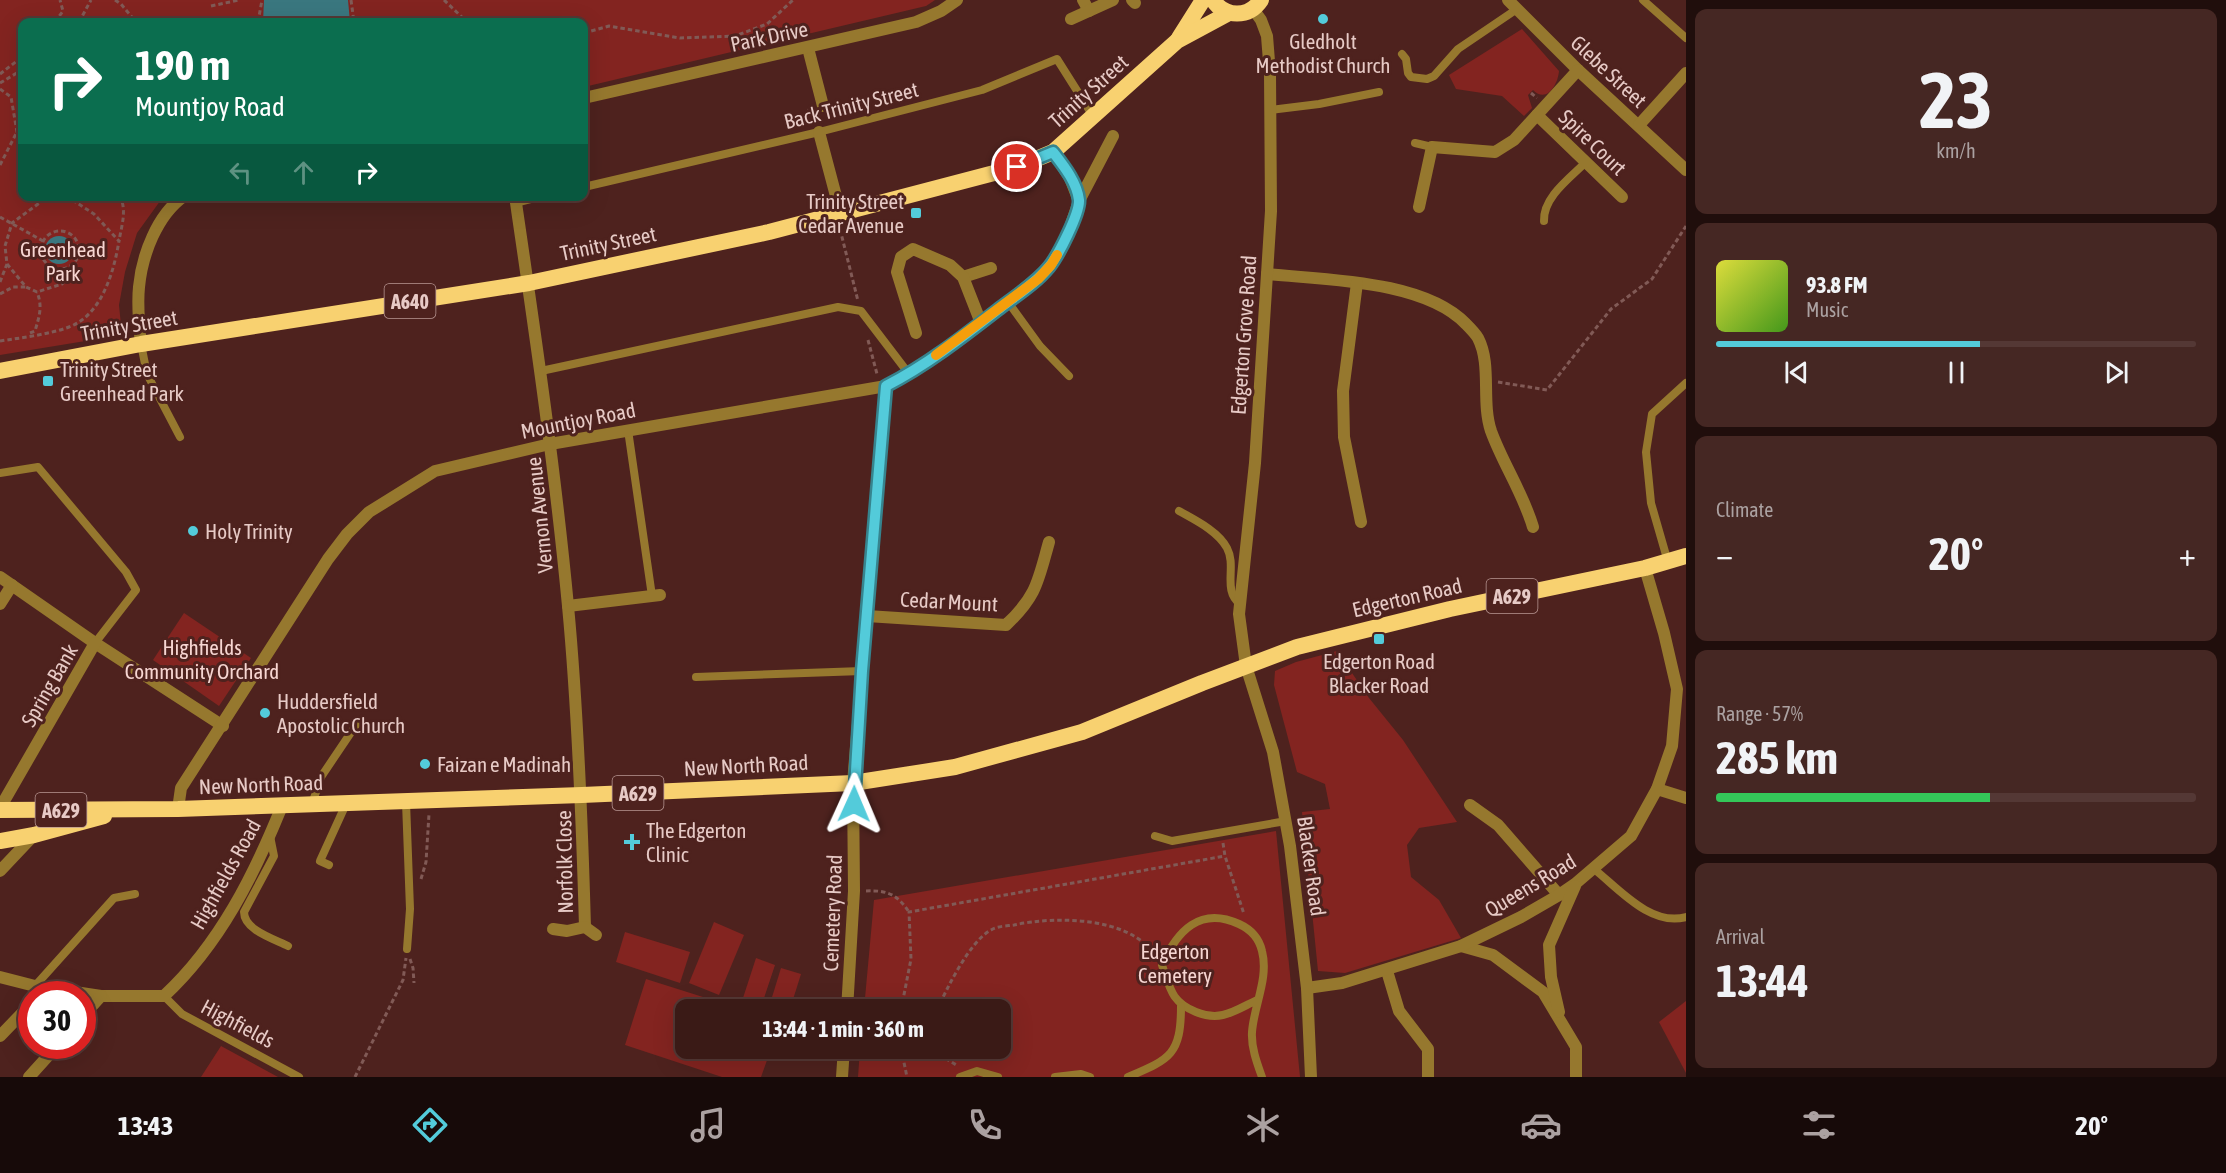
<!DOCTYPE html>
<html lang="en">
<head>
<meta charset="utf-8">
<style>
  :root { --surface:#3a1a16; --page:#452723; --text:#f1f3f6; --muted:#aba1a1; --line:#543835; --accent:#53cbda }
  body { margin:0; font-family:"Asap Condensed",sans-serif; background:var(--page); color:var(--text); height:100vh; display:flex; flex-direction:column; font-size:22px; white-space:nowrap }
  * { box-sizing:border-box; margin:0 }
  p { font-size:20px; color:var(--muted) }
  .icon { flex:none; width:33px; height:33px; fill:none; stroke:currentColor; stroke-width:2; stroke-linecap:round; stroke-linejoin:round }
  .map { position:relative; flex:1; overflow:hidden }
  .sheet { display:flex; flex-direction:column; gap:9px; padding:9px; background:#200e0c; width:540px }
  .sheet>* { flex:none }
  .top-card { position:absolute; left:18px; top:18px; width:570px; height:183px; border-radius:12px; box-shadow:0 6px 24px #0002,0 0 0 2px var(--line); background:#0b6e4f; color:#fff; overflow:hidden }
  .speed { position:absolute; left:18px; top:981px; display:flex; gap:12px; font-size:30px; font-weight:700; text-align:center }
  .speed>* { display:grid; place-content:center; width:78px; height:78px; border-radius:50%; background:var(--surface); box-shadow:0 6px 24px #0002,0 0 0 2px var(--line); line-height:1 }
  .speed .limit { border:9px solid #d22; background:#fff; color:#111 }
  .pin { position:absolute; display:grid; place-items:center; width:51px; height:51px; color:#fff; margin:-26px; border:3px solid #fff; border-radius:50%; box-shadow:0 2px 6px #0007 }
  .me { position:absolute; width:66px; margin:-33px; rotate:1deg; stroke-linejoin:round; filter:drop-shadow(0 0 4px #0008) }
  .turn { display:flex; align-items:center; gap:21px; height:126px; padding:0 18px; font-size:27px }
  .turn .icon { width:78px; height:78px; stroke-width:2.5 }
  .turn b { display:block; font-size:42px; line-height:51px }
  .lanes { display:flex; align-items:center; height:57px; padding:0 18px; background:#0003; justify-content:center; gap:30px; direction:ltr }
  .lanes .off { opacity:.35 }
  .big { font-size:45px; font-weight:700; line-height:1.1 }
  .sheet .widget { flex:1; display:flex; flex-direction:column; justify-content:center; gap:9px; min-width:0; padding:0 21px; border-radius:12px; background:var(--page) }
  .sheet .dial { align-items:center; gap:0 }
  .dial b { font-size:78px; line-height:1 }
  .song { display:flex; align-items:center; gap:18px }
  .cover { width:72px; height:72px; border-radius:9px; background:linear-gradient(135deg,hsl(60 70% 55%),hsl(100 70% 35%)) }
  .played { height:6px; border-radius:3px; background:linear-gradient(90deg,var(--accent) 55%,var(--line) 55%) }
  .keys { display:flex; justify-content:space-around; direction:ltr }
  .heat { display:flex; justify-content:space-between; align-items:center; font-size:33px; direction:ltr }
  .charge { height:9px; border-radius:4px; background:linear-gradient(90deg,#34c759 57%,var(--line) 0) }
  .trip { position:absolute; left:675px; top:999px; width:336px; height:60px; border-radius:12px; background:var(--surface); box-shadow:0 6px 24px #0002,0 0 0 2px var(--line); font-weight:700; line-height:60px; text-align:center }
  .tab-bar { display:flex; height:96px; justify-content:space-around; align-items:center; background:#170a09; color:var(--muted) }
  .tab-bar .icon { width:42px; height:42px }
  .tab-bar .selected { color:var(--accent) }
  .tab-bar b { font-size:27px; color:var(--text) }
  main { display:flex; flex:1; min-height:0 }
  .map>svg:first-child { display:block }
</style>
</head>
<body>
<main>
<div class="map">
<svg width="1686" height="1077" viewBox="0 0 1686 1077">
  <rect width="100%" height="100%" fill="#4e221e"/>
  <g fill="#832420">
    <path d="M 0,0 L 935,0 L 926,6 L 584,87 L 584,22 L 22,22 L 22,196 L 163,197 L 137,233 L 125,272 L 119,305 L 122,335 L 0,355 Z"/>
    <path d="M 1522,29 L 1559,71 C 1558,84 1547,104 1533,90 L 1528,95 L 1532,108 L 1524,116 L 1502,96 L 1456,89 L 1449,75 Z"/>
    <path d="M 184,613 L 251,658 L 219,706 L 153,660 Z"/>
    <path d="M 1337,651 L 1369,698 L 1403,740 L 1457,822 L 1419,828 L 1407,845 L 1411,877 L 1439,900 L 1461,938 L 1345,973 L 1318,971 L 1302,812 L 1330,809 L 1325,784 L 1297,772 L 1274,685 L 1275,671 L 1296,662 Z"/>
    <path d="M 1276,831 L 1300,1077 L 858,1077 L 860,1049 L 1000,1048 L 1000,1010 L 864,1009 L 874,900 Z"/>
    <path d="M 714,922 L 744,935 L 719,995 L 689,983 Z"/>
    <path d="M 625,932 L 690,952 L 680,983 L 616,962 Z"/>
    <path d="M 756,958 L 775,965 L 762,1004 L 743,998 Z"/>
    <path d="M 781,968 L 801,974 L 790,1009 L 769,1007 Z"/>
    <path d="M 646,979 L 741,1009 L 686,1010 L 686,1048 L 771,1049 L 761,1077 L 722,1077 L 625,1045 Z"/>
    <path d="M 1686,1001 L 1686,1073 L 1659,1022 Z"/>
    <path d="M 221,1046 L 278,1077 L 201,1077 Z"/>
  </g>
  <g fill="#3a777f">
    <path d="M 264,0 L 348,0 L 350,22 L 263,22 Z"/>
    <circle cx="59" cy="250" r="14"/>
  </g>
  <g fill="none" stroke-linecap="round" stroke-linejoin="round">
    <g stroke="#815a56" stroke-width="3" stroke-dasharray="4.5 3" stroke-linecap="butt">
      <path d="M 115,0 L 121,4 L 136,22"/>
      <path d="M 351,0 L 354,22"/>
      <path d="M 444,0 L 467,22"/>
      <path d="M 211,6 L 239,0"/>
      <path d="M 55,22 L 63,11 L 60,0"/>
      <path d="M 79,22 L 91,0"/>
      <path d="M 258,22 L 262,0"/>
      <path d="M 584,33 L 609,26 L 680,38 L 735,36 L 767,24 L 793,0"/>
      <path d="M 0,74 L 22,57"/>
      <path d="M 0,83 L 22,70"/>
      <path d="M 0,89 L 11,97 L 17,132 L 22,130"/>
      <path d="M 1531,93 L 1537,98"/>
      <path d="M 809,124 L 806,111 L 813,109"/>
      <path d="M 0,165 L 22,122"/>
      <path d="M 119,196 C 128,208 121,228 119,241"/>
      <path d="M 0,217 L 43,241"/>
      <path d="M 840,229 L 858,301"/>
      <circle cx="60" cy="250" r="19"/>
      <path d="M 7,264 L 26,287 L 37,292 L 62,284 L 72,274 L 76,263"/>
      <path d="M 0,282 L 7,264 L 5,246 L 12,223 L 49,196"/>
      <path d="M 0,294 L 13,287 L 26,287"/>
      <path d="M 30,333 L 35,331 C 39,317 43,307 37,292"/>
      <path d="M 868,340 L 877,374"/>
      <path d="M 0,341 C 20,338 51,334 69,327 C 102,315 114,271 119,241 L 94,214 L 74,201 L 45,200"/>
      <path d="M 1498,382 L 1547,390 L 1611,309 L 1652,279 L 1686,226"/>
      <path d="M 1223,843 L 1225,856 L 1244,914"/>
      <path d="M 421,879 L 426,862 L 429,814"/>
      <path d="M 866,891 C 887,890 897,894 909,912"/>
      <path d="M 410,959 L 413,968 L 414,983"/>
      <path d="M 901,1010 L 911,959 L 909,912 L 1225,856"/>
      <path d="M 937,1010 C 947,988 970,941 991,930 C 997,926 1007,926 1014,925 C 1056,916 1129,916 1156,956"/>
      <path d="M 901,1048 L 907,1077"/>
      <path d="M 936,1048 L 938,1054 L 958,1066"/>
      <path d="M 355,1077 L 403,980 L 406,958"/>
    </g>
    <g stroke="#96782e" stroke-width="8">
      <path d="M 1643,0 L 1686,38"/>
      <path d="M 1402,54 L 1406,59 L 1408,73 L 1411,77 L 1427,79 L 1434,76 L 1458,49 L 1517,9"/>
      <path d="M 1270,110 L 1319,104 L 1379,92"/>
      <path d="M 1415,143 L 1432,147"/>
      <path d="M 584,187 L 819,132 L 982,90 L 1057,59 L 1093,116"/>
      <path d="M 516,203 L 543,196"/>
      <path d="M 1544,221 C 1543,197 1570,178 1586,162"/>
      <path d="M 1008,302 L 1040,346 L 1069,376"/>
      <path d="M 141,344 L 147,374 L 180,437"/>
      <path d="M 541,371 L 838,307 L 861,311 L 909,374"/>
      <path d="M 628,430 L 652,596"/>
      <path d="M 0,473 L 38,467 L 126,572 L 136,590 L 95,643"/>
      <path d="M 1179,511 C 1195,520 1218,531 1227,548 C 1237,567 1222,590 1240,604"/>
      <path d="M 1668,562 L 1651,503 L 1646,452 L 1652,414 L 1686,383"/>
      <path d="M 696,677 L 862,671"/>
      <path d="M 406,802 L 410,909 L 407,949"/>
      <path d="M 312,804 L 321,777 L 358,722"/>
      <path d="M 270,836 L 274,856 L 244,912 C 244,930 274,939 288,946"/>
      <path d="M 1155,836 L 1172,841 L 1286,821"/>
      <path d="M 329,865 L 320,861 L 346,804"/>
      <path d="M 1594,869 C 1619,889 1651,927 1686,917"/>
      <path d="M 35,986 L 114,898 L 135,894"/>
      <path d="M 164,996 L 182,1014 L 299,1077"/>
      <path d="M 1257,1000 C 1234,1011 1221,1022 1196,1012 C 1171,1002 1170,988 1162,965 C 1177,931 1200,906 1239,924 C 1250,929 1259,938 1262,951 C 1269,978 1254,1005 1252,1032 C 1251,1047 1257,1063 1262,1077"/>
      <path d="M 960,1077 L 977,1071 L 998,1077"/>
      <path d="M 1055,1077 L 1081,1074 L 1090,1077"/>
      <path d="M 1128,1077 C 1170,1059 1181,1055 1181,1006"/>
    </g>
    <g stroke="#96782e" stroke-width="12">
      <path d="M 1083,0 L 1089,11"/>
      <path d="M 1132,0 L 1135,3"/>
      <path d="M 1508,0 L 1578,70 L 1686,170"/>
      <path d="M 1071,19 L 1113,0"/>
      <path d="M 808,48 L 823,106"/>
      <path d="M 584,98 L 916,22 L 941,11 L 957,0"/>
      <path d="M 1537,115 L 1622,197"/>
      <path d="M 1639,125 L 1686,73"/>
      <path d="M 819,132 L 841,215"/>
      <path d="M 1053,152 L 1070,178 L 1079,201"/>
      <path d="M 515,196 C 535,333 555,468 568,606 C 578,712 582,820 585,927"/>
      <path d="M 1419,207 L 1432,147 L 1495,152 L 1514,140 L 1578,70"/>
      <path d="M 1267,274 C 1325,280 1424,280 1466,324 C 1470,328 1475,333 1478,338 C 1492,365 1481,401 1491,431 C 1503,464 1523,493 1533,527"/>
      <path d="M 963,277 L 991,268"/>
      <path d="M 1357,283 L 1343,391 L 1344,437 L 1361,522"/>
      <path d="M 916,333 L 897,272 L 901,257 L 913,249 L 950,265 L 963,277 L 981,323"/>
      <path d="M 141,344 C 139,325 137,306 139,287 C 142,255 157,215 184,196"/>
      <path d="M 0,577 L 95,643 L 223,726"/>
      <path d="M 0,604 L 12,585"/>
      <path d="M 568,606 L 660,595"/>
      <path d="M 867,616 L 1006,625 C 1037,596 1038,581 1049,542"/>
      <path d="M 1657,789 L 1686,798"/>
      <path d="M 1470,805 L 1498,825 L 1559,895"/>
      <path d="M 0,808 L 95,643"/>
      <path d="M 178,809 L 181,788 L 328,559 L 347,534 L 369,512 L 435,471 L 550,444 L 886,386 L 909,374 L 965,335 L 1045,272 L 1051,265 L 1066,239 L 1079,201 L 1113,136"/>
      <path d="M 0,871 L 34,835"/>
      <path d="M 553,929 L 567,931 L 585,927 L 596,935"/>
      <path d="M 1461,946 L 1493,955 L 1543,992 L 1576,1047 L 1576,1077"/>
      <path d="M 1387,971 L 1399,1011 L 1428,1049 L 1428,1077"/>
      <path d="M 0,977 L 35,986 L 101,996 L 164,996 C 220,944 254,875 282,806"/>
      <path d="M 1307,988 L 1342,983 L 1461,946 L 1521,917 L 1559,895 L 1575,884 L 1631,836 L 1657,789 L 1672,746 L 1677,689 L 1664,633 L 1645,568"/>
      <path d="M 847,1010 L 854,891 L 853,783 L 886,386"/>
      <path d="M 1559,1012 L 1551,977 L 1549,945 L 1575,886"/>
      <path d="M 82,1017 L 101,996"/>
      <path d="M 0,1036 L 32,1003"/>
      <path d="M 29,1077 L 57,1046"/>
      <path d="M 842,1077 L 844,1048"/>
    </g>
    <path stroke="#96782e" stroke-width="12" d="M 1253,9 L 1261,20 L 1267,36 L 1270,74 L 1271,211 L 1255,463 L 1239,614 L 1246,666 L 1273,752 L 1290,846 L 1307,988 L 1311,1077"/>
    <g stroke="#f8d170" stroke-width="16">
      <path d="M 1213,0 C 1225,18 1249,18 1261,0"/>
      <path d="M 1179,38 L 1203,0"/>
      <path d="M 0,371 L 141,344 L 529,283 L 769,232 L 1017,167 L 1053,152 L 1177,41 L 1229,13"/>
      <path d="M 0,810 L 178,809 L 582,795 L 853,783 L 955,767 L 1082,732 L 1202,683 L 1297,647 L 1450,609 L 1645,568 L 1686,556"/>
      <path d="M 0,841 L 34,835 L 104,816"/>
    </g>
  </g>
  <g fill="none" stroke-linecap="round" stroke-linejoin="round">
    <g stroke="#36848e" stroke-width="15">
      <path id="route" d="M 854,804 L 862,671 L 886,386 C 927,365 964,336 1000,308 C 1017,295 1036,283 1049,267 C 1058,256 1080,213 1079,200 C 1077,182 1063,165 1053,152 L 1017,167"/>
    </g>
    <use href="#route" stroke="#53cbda" stroke-width="10"/>
    <path stroke="#f59e0b" stroke-width="10" d="M 936,355 L 1038,279 L 1051,265 L 1057,255"/>
  </g>
  <g fill="#53cbda" stroke="#4e221e" stroke-width="2">
    <circle cx="1323" cy="19" r="6"/>
    <rect x="910" y="207" width="12" height="12" rx="3"/>
    <rect x="42" y="375" width="12" height="12" rx="3"/>
    <circle cx="193" cy="531" r="6"/>
    <rect x="1373" y="633" width="12" height="12" rx="3"/>
    <circle cx="265" cy="713" r="6"/>
    <circle cx="425" cy="764" r="6"/>
    <path d="M629 833h6v6h6v6h-6v6h-6v-6h-6v-6h6z"/>
  </g>
  <g text-anchor="middle" dominant-baseline="central" stroke-width="6" stroke-linejoin="round" paint-order="stroke">
    <g fill="#4e221e" stroke="#b99894" stroke-width="1.5">
      <rect x="384.5" y="284" width="51" height="34" rx="4.5"/>
      <rect x="1486.5" y="579" width="51" height="34" rx="4.5"/>
      <rect x="612.5" y="776" width="51" height="34" rx="4.5"/>
      <rect x="35.5" y="793" width="51" height="34" rx="4.5"/>
    </g>
    <g font-size="20" font-weight="bold" fill="#e7cac6">
      <text x="410" y="301">A640</text>
      <text x="1512" y="596">A629</text>
      <text x="638" y="793">A629</text>
      <text x="61" y="810">A629</text>
    </g>
    <g font-size="21" fill="#e7cac6" stroke="#4e221e">
      <text transform="translate(769 36) rotate(-12)">Park Drive</text>
      <text transform="translate(1609 71) rotate(43)">Glebe Street</text>
      <text transform="translate(1088 91) rotate(-42)">Trinity Street</text>
      <text transform="translate(851 105) rotate(-14)">Back Trinity Street</text>
      <text transform="translate(1593 142) rotate(44)">Spire Court</text>
      <text transform="translate(608 243) rotate(-12)">Trinity Street</text>
      <text transform="translate(129 325) rotate(-10)">Trinity Street</text>
      <text transform="translate(1243 335) rotate(-86)">Edgerton Grove Road</text>
      <text transform="translate(578 420) rotate(-11)">Mountjoy Road</text>
      <text transform="translate(539 515) rotate(-96)">Vernon Avenue</text>
      <text transform="translate(1407 597) rotate(-13)">Edgerton Road</text>
      <text transform="translate(949 601) rotate(3)">Cedar Mount</text>
      <text transform="translate(49 685) rotate(-60)">Spring Bank</text>
      <text transform="translate(746 765) rotate(-3)">New North Road</text>
      <text transform="translate(261 784) rotate(-2)">New North Road</text>
      <text transform="translate(564 862) rotate(-91)">Norfolk Close</text>
      <text transform="translate(1312 866) rotate(82)">Blacker Road</text>
      <text transform="translate(225 874) rotate(-61)">Highfields Road</text>
      <text transform="translate(1530 885) rotate(-31)">Queens Road</text>
      <text transform="translate(832 913) rotate(-88)">Cemetery Road</text>
      <text transform="translate(238 1023) rotate(28)">Highfields</text>
    </g>
    <g font-size="21" fill="#e7cac6" stroke="#4e221e" text-anchor="start">
      <text x="1323" y="41" text-anchor="middle">Gledholt<tspan x="1323" dy="24">Methodist Church</tspan></text>
      <text x="904" y="201" text-anchor="end">Trinity Street<tspan x="904" dy="24">Cedar Avenue</tspan></text>
      <text x="60" y="369">Trinity Street<tspan x="60" dy="24">Greenhead Park</tspan></text>
      <text x="205" y="531">Holy Trinity</text>
      <text x="1379" y="661" text-anchor="middle">Edgerton Road<tspan x="1379" dy="24">Blacker Road</tspan></text>
      <text x="277" y="701">Huddersfield<tspan x="277" dy="24">Apostolic Church</tspan></text>
      <text x="437" y="764">Faizan e Madinah</text>
      <text x="646" y="830">The Edgerton<tspan x="646" dy="24">Clinic</tspan></text>
    </g>
    <g font-size="21" fill="#f7d6d2" stroke="#4e221e">
      <text x="63" y="249">Greenhead<tspan x="63" dy="24">Park</tspan></text>
      <text x="202" y="647">Highfields<tspan x="202" dy="24">Community Orchard</tspan></text>
      <text x="1175" y="951">Edgerton<tspan x="1175" dy="24">Cemetery</tspan></text>
    </g>
  </g>
</svg>
<div class="speed"><div class="limit">30</div></div>
<div class="pin" style="left:1017px;top:167px;background:#d93025"><svg class="icon" aria-label="arrive" viewBox="0 0 24 24"><path d="M6 21V4h12l-3 4 3 4H6"/></svg></div>
<svg class="me" style="left:854px;top:804px" viewBox="-20 -20 40 40"><path d="M0-17L14 15 0 8-14 15z" fill="#53cbda" stroke="#fff" stroke-width="4"/></svg>
<div class="trip">13:44 · 1 min · 360 m</div>
<div class="top-card">
<div class="turn"><svg class="icon" aria-label="right" viewBox="0 0 24 24"><path d="M7 20v-9h11M14 6l5 5-5 5"/></svg><div><b>190 m</b>Mountjoy Road</div></div>
<div class="lanes"><svg class="icon off" aria-label="left" viewBox="0 0 24 24"><path d="M17 20v-9H6M10 6l-5 5 5 5"/></svg><svg class="icon off" aria-label="ahead" viewBox="0 0 24 24"><path d="M12 20V5M6 11l6-6 6 6"/></svg><svg class="icon" aria-label="right" viewBox="0 0 24 24"><path d="M7 20v-9h11M14 6l5 5-5 5"/></svg></div>
</div>
</div>
<section class="sheet">
<div class="widget dial"><b>23</b><p>km/h</p></div>
<div class="widget">
<div class="song"><i class="cover"></i><div><b>93.8 FM</b><p>Music</p></div></div>
<div class="played"></div>
<div class="keys"><svg class="icon" aria-label="previous" viewBox="0 0 24 24"><path d="M18 5L8 12l10 7zM5 5v14"/></svg><svg class="icon" aria-label="pause" viewBox="0 0 24 24"><path d="M8 5v14M16 5v14"/></svg><svg class="icon" aria-label="next" viewBox="0 0 24 24"><path d="M6 5l10 7-10 7zM19 5v14"/></svg></div>
</div>
<div class="widget"><p>Climate</p>
<div class="heat"><a>−</a><b class="big">20°</b><a>+</a></div>
</div>
<div class="widget"><p>Range · 57%</p><b class="big">285 km</b><div class="charge"></div></div>
<div class="widget"><p>Arrival</p><b class="big">13:44</b></div>
</section>
</main>
<nav class="tab-bar">
<b>13:43</b>
<svg class="icon selected" aria-label="directions" viewBox="0 0 24 24"><path d="M12 3l9 9-9 9-9-9zM9 14v-3h6M13 9l2 2-2 2"/></svg>
<svg class="icon" aria-label="music" viewBox="0 0 24 24"><path d="M9 18V5l10-2v13"/><circle cx="6" cy="18" r="3"/><circle cx="16" cy="16" r="3"/></svg>
<svg class="icon" aria-label="phone" viewBox="0 0 24 24"><path d="M5 4h4l2 5-3 2q2 4 5 5l2-3 5 2v4C11 20 4 13 5 4z"/></svg>
<svg class="icon" aria-label="climate" viewBox="0 0 24 24"><path d="M12 3v18M4 7l16 10M4 17L20 7"/></svg>
<svg class="icon" aria-label="car" viewBox="0 0 24 24"><path d="M5 17H2v-5l4-1 3-4h7l3 4 3 1v5h-3M9 17h6M6 11h13"/><circle cx="7" cy="17" r="2"/><circle cx="17" cy="17" r="2"/></svg>
<svg class="icon" aria-label="filters" viewBox="0 0 24 24"><path d="M4 7h16M4 17h16"/><circle cx="9" cy="7" r="2"/><circle cx="15" cy="17" r="2"/></svg>
<b>20°</b>
</nav>
</body>
</html>
